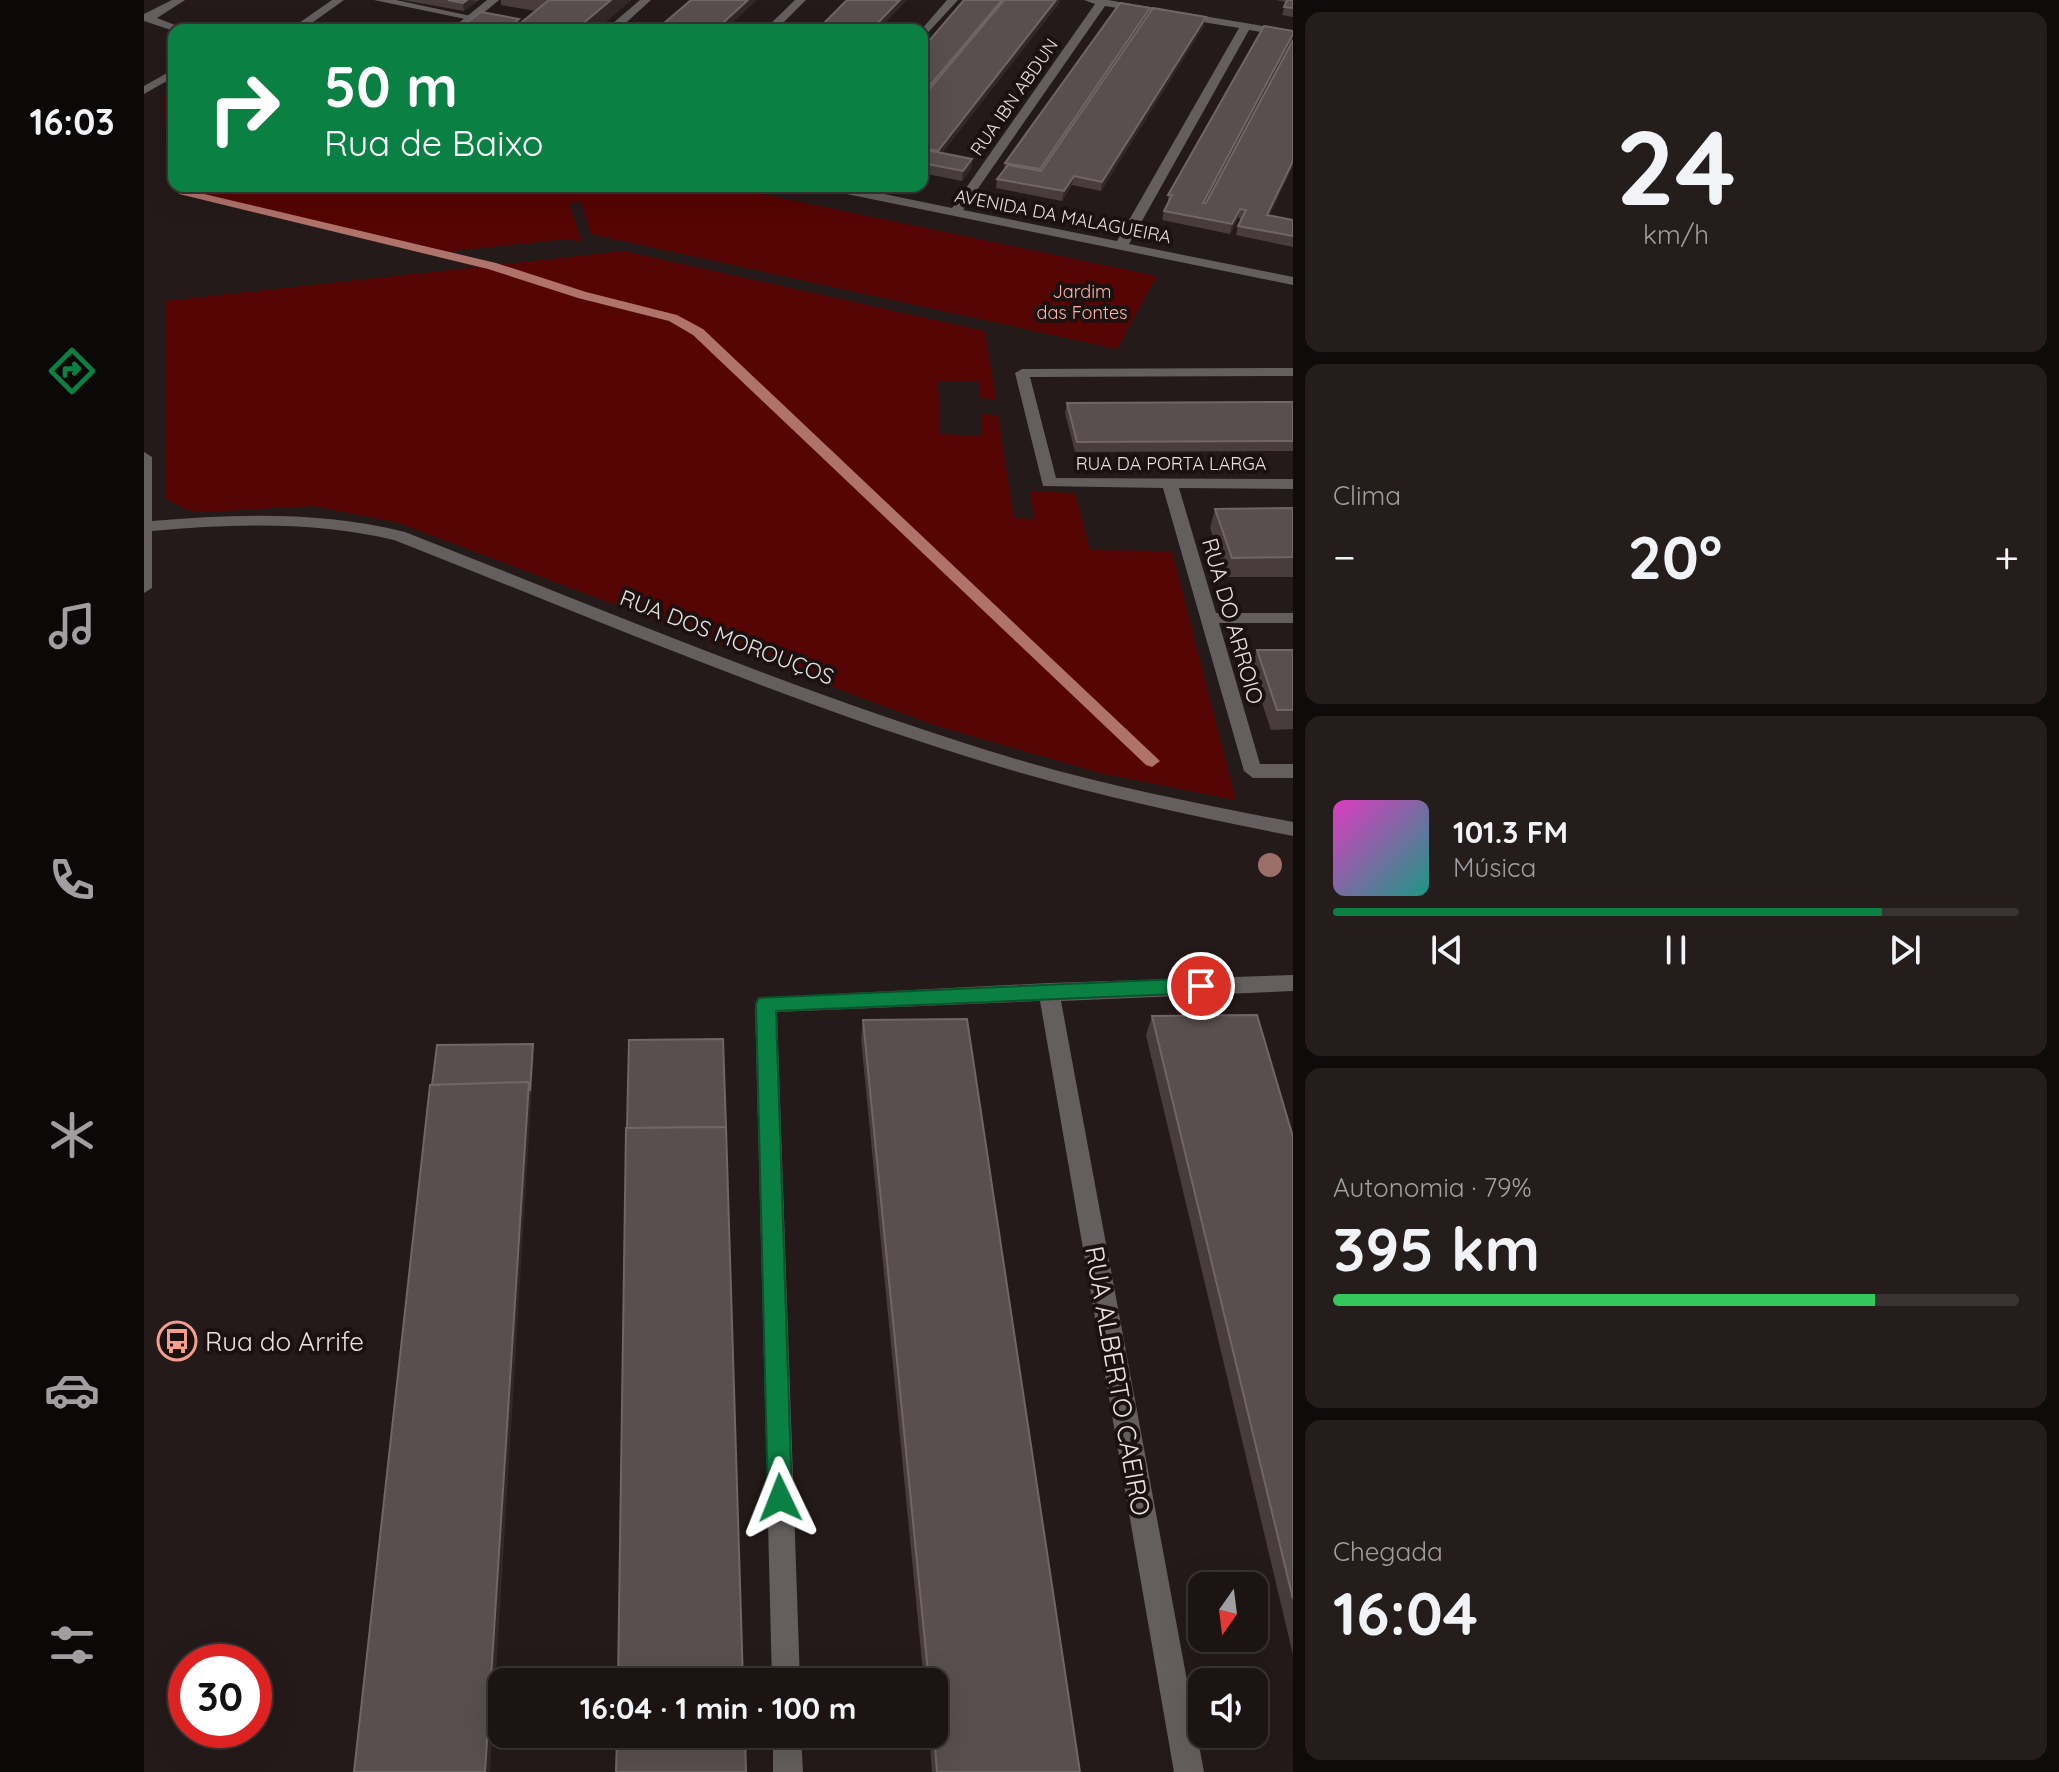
<!DOCTYPE html>
<html lang="pt">
<head>
<meta charset="utf-8">
<style>
  :root { --surface:#1b1413; --page:#241d1c; --text:#f1f3f6; --muted:#a09ea0; --line:#393333; --accent:#0b8043 }
  body { margin:0; font-family:Quicksand,sans-serif; background:var(--page); color:var(--text); height:100vh; display:flex; flex-direction:column; font-size:30px; white-space:nowrap }
  * { box-sizing:border-box; margin:0 }
  p { font-size:26px; color:var(--muted) }
  .icon { flex:none; width:44px; height:44px; fill:none; stroke:currentColor; stroke-width:2; stroke-linecap:round; stroke-linejoin:round }
  .map { position:relative; flex:1; overflow:hidden }
  .drawer { display:flex; flex-direction:column; gap:12px; padding:12px; background:#0f0b0a; width:766px }
  .drawer>* { flex:none }
  .hud { position:absolute; left:24px; top:24px; width:760px; height:168px; border-radius:16px; box-shadow:0 8px 32px #0002,0 0 0 2px var(--line); background:#0b8043; color:#fff; overflow:hidden }
  .needle { width:52px; rotate:194deg }
  .controls { position:absolute; left:1044px; top:1572px; display:grid; gap:16px }
  .controls a { display:grid; place-items:center; width:80px; height:80px; border-radius:16px; background:var(--surface); box-shadow:0 8px 32px #0002,0 0 0 2px var(--line); font-size:40px }
  .speed { position:absolute; left:24px; top:1644px; display:flex; gap:16px; font-size:40px; font-weight:700; text-align:center }
  .speed>* { display:grid; place-content:center; width:104px; height:104px; border-radius:50%; background:var(--surface); box-shadow:0 8px 32px #0002,0 0 0 2px var(--line); line-height:1 }
  .speed .limit { border:12px solid #d22; background:#fff; color:#111 }
  .pin { position:absolute; display:grid; place-items:center; width:68px; height:68px; color:#fff; margin:-34px; border:4px solid #fff; border-radius:50%; box-shadow:0 2px 8px #0007 }
  .me { position:absolute; width:88px; margin:-44px; rotate:358deg; stroke-linejoin:round; filter:drop-shadow(0 0 6px #0008) }
  .turn { display:flex; align-items:center; gap:28px; height:168px; padding:0 24px; font-size:36px }
  .turn .icon { width:104px; height:104px; stroke-width:2.5 }
  .turn b { display:block; font-size:56px; line-height:68px }
  .big { font-size:60px; font-weight:700; line-height:1.1 }
  .drawer .card { flex:1; display:flex; flex-direction:column; justify-content:center; gap:12px; min-width:0; padding:0 28px; border-radius:16px; background:var(--page) }
  .drawer .dial { align-items:center; gap:0 }
  .dial b { font-size:104px; line-height:1 }
  .song { display:flex; align-items:center; gap:24px }
  .cover { width:96px; height:96px; border-radius:12px; background:linear-gradient(135deg,hsl(310 70% 55%),hsl(170 70% 35%)) }
  .played { height:8px; border-radius:4px; background:linear-gradient(90deg,var(--accent) 80%,var(--line) 80%) }
  .keys { display:flex; justify-content:space-around; direction:ltr }
  .heat { display:flex; justify-content:space-between; align-items:center; font-size:44px; direction:ltr }
  .charge { height:12px; border-radius:6px; background:linear-gradient(90deg,#34c759 79%,var(--line) 0) }
  .trip { position:absolute; left:344px; top:1668px; width:460px; height:80px; border-radius:16px; background:var(--surface); box-shadow:0 8px 32px #0002,0 0 0 2px var(--line); font-weight:700; line-height:80px; text-align:center }
  main { display:flex; flex:1; min-height:0 }
  .dock { display:flex; flex-direction:column; width:144px; justify-content:space-around; align-items:center; background:#0b0808; color:var(--muted) }
  .dock .icon { width:56px; height:56px }
  .dock .on { color:var(--accent) }
  .dock b { font-size:36px; color:var(--text) }
  .map>svg:first-child { display:block }
</style>
</head>
<body>
<main>
<nav class="dock">
<b>16:03</b>
<svg class="icon on" aria-label="directions" viewBox="0 0 24 24"><path d="M12 3l9 9-9 9-9-9zM9 14v-3h6M13 9l2 2-2 2"/></svg>
<svg class="icon" aria-label="music" viewBox="0 0 24 24"><path d="M9 18V5l10-2v13"/><circle cx="6" cy="18" r="3"/><circle cx="16" cy="16" r="3"/></svg>
<svg class="icon" aria-label="phone" viewBox="0 0 24 24"><path d="M5 4h4l2 5-3 2q2 4 5 5l2-3 5 2v4C11 20 4 13 5 4z"/></svg>
<svg class="icon" aria-label="climate" viewBox="0 0 24 24"><path d="M12 3v18M4 7l16 10M4 17L20 7"/></svg>
<svg class="icon" aria-label="car" viewBox="0 0 24 24"><path d="M5 17H2v-5l4-1 3-4h7l3 4 3 1v5h-3M9 17h6M6 11h13"/><circle cx="7" cy="17" r="2"/><circle cx="17" cy="17" r="2"/></svg>
<svg class="icon" aria-label="filters" viewBox="0 0 24 24"><path d="M4 7h16M4 17h16"/><circle cx="9" cy="7" r="2"/><circle cx="15" cy="17" r="2"/></svg>
</nav>
<div class="map">
<svg width="1149" height="1772" viewBox="0 0 1149 1772">
  <rect width="100%" height="100%" fill="#241a19"/>
  <g fill="#550503">
    <path d="M 30,86 L 30,186 L 579,186 L 1013,276 L 973,349 L 447,234 L 437,202 L 425,203 L 438,242 L 424,239 L 291,253 L 25,187 L 19,96 Z"/>
    <path d="M 480,251 L 841,331 L 852,399 L 836,398 L 835,382 L 794,381 L 796,434 L 838,436 L 837,414 L 854,415 L 870,518 L 890,519 L 886,491 L 931,493 L 946,550 L 1028,551 L 1092,800 L 956,773 L 790,725 L 252,522 L 169,506 L 61,512 L 43,510 L 21,498 L 21,301 Z"/>
  </g>
  <g fill="none" stroke-linecap="round" stroke-linejoin="round">
    <path fill="#b0736c" fill-rule="evenodd" d="M 39,189 L 352,263 L 442,292 L 533,315 L 559,329 L 1016,761 L 1008,767 L 1002,765 L 549,335 L 525,321 L 434,298 L 344,269 L 35,194 L 35,190 Z"/>
    <path fill="#645f5e" fill-rule="evenodd" d="M 230,0 L 252,0 L 355,22 L 350,25 Z"/>
    <g fill="#645f5e" fill-rule="evenodd">
      <path d="M 28,0 L 41,0 L 13,18 L 44,30 L 30,31 L 0,21 L 0,14 Z"/>
      <path d="M 188,0 L 200,0 L 158,30 L 145,30 Z"/>
      <path d="M 343,0 L 355,0 L 319,30 L 306,30 Z"/>
      <path d="M 496,0 L 507,0 L 474,30 L 461,30 Z"/>
      <path d="M 651,0 L 662,0 L 632,30 L 620,30 Z"/>
      <path d="M 803,0 L 814,0 L 778,39 L 777,30 Z"/>
      <path d="M 940,0 L 964,0 L 1149,31 L 1149,37 L 1105,30 L 985,244 L 1149,277 L 1149,285 L 678,189 L 676,186 L 701,186 L 808,208 L 951,4 ZM 961,6 L 1095,28 L 973,241 L 819,210 Z"/>
      <path d="M 30,69 L 30,77 L 0,94 L 0,86 Z"/>
      <path d="M 1149,368 L 1149,376 L 886,377 L 912,478 L 1149,479 L 1149,489 L 1035,488 L 1072,613 L 1149,613 L 1149,623 L 1075,623 L 1116,764 L 1149,764 L 1149,778 L 1109,778 L 1100,771 L 1019,488 L 899,486 L 871,373 L 878,369 Z"/>
      <path d="M 0,452 L 8,457 L 8,521 C 94,514 176,511 261,532 C 463,611 664,697 872,759 C 963,786 1056,804 1149,822 L 1149,836 C 1054,817 959,797 867,770 C 656,708 454,620 250,540 C 169,521 90,524 8,531 L 8,588 L 0,593 Z"/>
      <path d="M 1149,975 L 1149,991 L 917,1001 L 1060,1772 L 1030,1772 L 896,1001 L 633,1012 L 656,1682 L 628,1682 L 611,1004 L 614,998 L 905,983 Z"/>
      <path d="M 629,1734 L 657,1734 L 659,1772 L 629,1772 Z"/>
    </g>
  </g>
  <circle fill="#9b6f68" cx="1126" cy="865" r="12"/>
  <g fill="#483d3c">
    <path d="M 258,0 L 335,0 L 320,11 Z"/>
    <path d="M 357,0 L 487,0 L 452,30 L 313,30 L 375,19 L 376,24 L 391,11 L 357,5 Z"/>
    <path d="M 1131,0 L 1149,0 L 1149,17 L 1138,15 L 1142,2 Z"/>
    <path d="M 916,2 L 798,153 L 828,159 L 827,169 L 818,181 L 778,173 L 778,49 Z"/>
    <path d="M 1006,8 L 1005,13 L 1060,26 L 957,191 L 928,185 L 918,201 L 852,188 L 853,179 L 860,169 L 861,163 Z"/>
    <path d="M 1148,40 L 1061,203 L 1149,40 L 1149,166 L 1125,216 L 1149,220 L 1149,247 L 1092,235 L 1094,226 L 1097,219 L 1094,218 L 1086,234 L 1018,220 L 1020,211 L 1024,204 L 1024,195 Z"/>
    <path d="M 1149,402 L 1149,451 L 931,452 L 921,413 L 923,403 Z"/>
    <path d="M 1149,508 L 1149,577 L 1083,577 L 1066,528 L 1071,509 Z"/>
    <path d="M 1113,650 L 1149,650 L 1149,729 L 1127,730 L 1107,670 Z"/>
    <path d="M 1008,1016 L 1149,1137 L 1149,1655 L 1002,1035 Z"/>
    <path d="M 719,1020 L 936,1772 L 788,1772 L 785,1734 L 790,1734 L 790,1682 L 780,1682 L 717,1039 Z"/>
  </g>
  <g fill="#322827">
    <path d="M 323,0 L 334,1 L 320,11 L 319,3 Z"/>
    <path d="M 467,0 L 487,0 L 452,30 L 431,30 Z"/>
    <path d="M 604,0 L 613,0 L 581,30 L 571,30 Z"/>
    <path d="M 756,0 L 763,0 L 735,30 L 727,30 Z"/>
    <path d="M 858,0 L 864,0 L 778,103 L 778,95 Z"/>
    <path d="M 912,0 L 916,0 L 916,2 L 793,160 L 794,151 Z"/>
    <path d="M 1006,8 L 1005,16 L 894,179 L 896,169 Z"/>
    <path d="M 1062,17 L 1060,26 L 957,191 L 958,182 Z"/>
    <path d="M 375,19 L 376,28 L 373,30 L 362,30 Z"/>
    <path d="M 1149,34 L 1148,40 L 1056,212 L 1059,203 Z"/>
    <path d="M 828,159 L 827,169 L 818,181 L 819,171 Z"/>
    <path d="M 1149,161 L 1149,166 L 1121,225 L 1123,215 Z"/>
    <path d="M 930,176 L 928,185 L 918,201 L 920,191 Z"/>
    <path d="M 1096,209 L 1094,218 L 1086,234 L 1088,224 Z"/>
    <path d="M 389,1044 L 390,1054 L 346,1772 L 341,1772 L 385,1082 Z"/>
  </g>
  <g fill="#594f4e" stroke="#706665" stroke-width="2">
    <path d="M 304,0 L 323,0 L 319,3 Z"/>
    <path d="M 405,0 L 467,0 L 431,30 L 368,30 Z"/>
    <path d="M 547,0 L 604,0 L 571,30 L 512,30 Z"/>
    <path d="M 703,0 L 756,0 L 727,30 L 673,30 Z"/>
    <path d="M 820,0 L 858,0 L 778,95 L 778,49 Z"/>
    <path d="M 860,0 L 912,0 L 794,151 L 778,148 L 778,98 Z"/>
    <path d="M 1143,0 L 1149,0 L 1149,8 L 1140,7 Z"/>
    <path d="M 976,3 L 1006,8 L 896,169 L 861,163 Z"/>
    <path d="M 1009,8 L 1062,17 L 958,182 L 930,176 L 920,191 L 853,179 L 864,165 L 897,171 Z"/>
    <path d="M 337,12 L 375,19 L 362,30 L 313,30 Z"/>
    <path d="M 1120,26 L 1149,31 L 1149,34 L 1059,203 L 1062,203 L 1149,40 L 1149,161 L 1123,215 L 1149,220 L 1149,236 L 1094,226 L 1102,210 L 1096,209 L 1088,224 L 1020,211 L 1028,195 L 1024,195 Z"/>
    <path d="M 778,149 L 828,159 L 819,171 L 778,163 Z"/>
    <path d="M 1149,402 L 1149,441 L 933,442 L 923,403 Z"/>
    <path d="M 1149,508 L 1149,557 L 1088,558 L 1071,509 Z"/>
    <path d="M 1113,650 L 1149,650 L 1149,710 L 1133,710 Z"/>
    <path d="M 1113,1015 L 1149,1137 L 1149,1599 L 1008,1016 Z"/>
    <path d="M 823,1019 L 936,1772 L 793,1772 L 790,1734 L 790,1682 L 785,1682 L 719,1020 Z"/>
    <path d="M 579,1039 L 582,1127 L 483,1128 L 485,1040 Z"/>
    <path d="M 389,1044 L 386,1091 L 385,1082 L 288,1085 L 293,1045 Z"/>
    <path d="M 385,1082 L 341,1772 L 210,1772 L 286,1085 Z"/>
    <path d="M 582,1127 L 599,1682 L 474,1682 L 482,1128 Z"/>
    <path d="M 473,1734 L 601,1734 L 602,1772 L 472,1772 Z"/>
  </g>
  <path fill="#0b8043" stroke="#07532c" stroke-width="2" d="M 1057,978 L 1064,981 L 1067,986 L 1064,991 L 1057,993 L 632,1011 L 648,1498 L 645,1507 L 636,1510 L 628,1507 L 624,1498 L 612,1004 L 615,998 Z"/>
  <defs>
    <g id="bus-ring" transform="scale(2)"><circle r="9.5" fill="#1b1110" stroke="#f59d8f" stroke-width="1.5"/><path d="M-5-6H5V4H4V6H2V4H-2V6H-4V4H-5ZM-3.5-4V0h7V-4ZM-3.5 1.2v1.5H-2V1.2ZM2 1.2v1.5H3.5V1.2Z" fill="#f59d8f"/></g>
  </defs>
  <g fill-rule="evenodd">
    <use href="#bus-ring" x="33" y="1341"/>
  </g>
  <g text-anchor="middle" dominant-baseline="central" stroke-width="8" stroke-linejoin="round" paint-order="stroke">
    <g font-size="18" fill="#e8e1e0" stroke="#1b1110">
      <text transform="translate(870 97) rotate(-55)">RUA IBN ABDUN</text>
      <text transform="translate(919 216) rotate(11)">AVENIDA DA MALAGUEIRA</text>
      <text x="1027" y="463">RUA DA PORTA LARGA</text>
    </g>
    <g font-size="18" fill="#fdb5a9" stroke="#1b1110">
      <text x="938" y="291">Jardim<tspan x="938" dy="21">das Fontes</tspan></text>
    </g>
    <g font-size="22" fill="#e8e1e0" stroke="#1b1110">
      <text transform="translate(1089 621) rotate(74)">RUA DO ARROIO</text>
      <text transform="translate(583 637) rotate(21)">RUA DOS MOROUÇOS</text>
    </g>
    <g font-size="26" fill="#e8e1e0" stroke="#1b1110" text-anchor="start">
      <text x="61" y="1341">Rua do Arrife</text>
    </g>
    <g font-size="26" fill="#e8e1e0" stroke="#1b1110">
      <text transform="translate(974 1381) rotate(80)">RUA ALBERTO CAEIRO</text>
    </g>
  </g>
</svg>
<div class="controls">
<a><svg class="needle" viewBox="-14 -14 28 28"><path d="M0-13l5 13h-10z" fill="#e53935"/><path d="M0 13l5-13h-10z" fill="#a09ea0"/></svg></a>
<a><svg class="icon" aria-label="sound" viewBox="0 0 24 24"><path d="M4 9h4l5-4v14l-5-4H4zM17 9q2 3 0 6"/></svg></a>
</div>
<div class="speed"><div class="limit">30</div></div>
<div class="pin" style="left:1057px;top:986px;background:#d93025"><svg class="icon" aria-label="arrive" viewBox="0 0 24 24"><path d="M6 21V4h12l-3 4 3 4H6"/></svg></div>
<svg class="me" style="left:636px;top:1498px" viewBox="-20 -20 40 40"><path d="M0-17L14 15 0 8-14 15z" fill="#0b8043" stroke="#fff" stroke-width="4"/></svg>
<div class="trip">16:04 · 1 min · 100 m</div>
<div class="hud">
<div class="turn"><svg class="icon" aria-label="right" viewBox="0 0 24 24"><path d="M7 20v-9h11M14 6l5 5-5 5"/></svg><div><b>50 m</b>Rua de Baixo</div></div>
</div>
</div>
<section class="drawer">
<div class="card dial"><b>24</b><p>km/h</p></div>
<div class="card"><p>Clima</p>
<div class="heat"><a>−</a><b class="big">20°</b><a>+</a></div>
</div>
<div class="card">
<div class="song"><i class="cover"></i><div><b>101.3 FM</b><p>Música</p></div></div>
<div class="played"></div>
<div class="keys"><svg class="icon" aria-label="previous" viewBox="0 0 24 24"><path d="M18 5L8 12l10 7zM5 5v14"/></svg><svg class="icon" aria-label="pause" viewBox="0 0 24 24"><path d="M8 5v14M16 5v14"/></svg><svg class="icon" aria-label="next" viewBox="0 0 24 24"><path d="M6 5l10 7-10 7zM19 5v14"/></svg></div>
</div>
<div class="card"><p>Autonomia · 79%</p><b class="big">395 km</b><div class="charge"></div></div>
<div class="card"><p>Chegada</p><b class="big">16:04</b></div>
</section>
</main>
</body>
</html>
